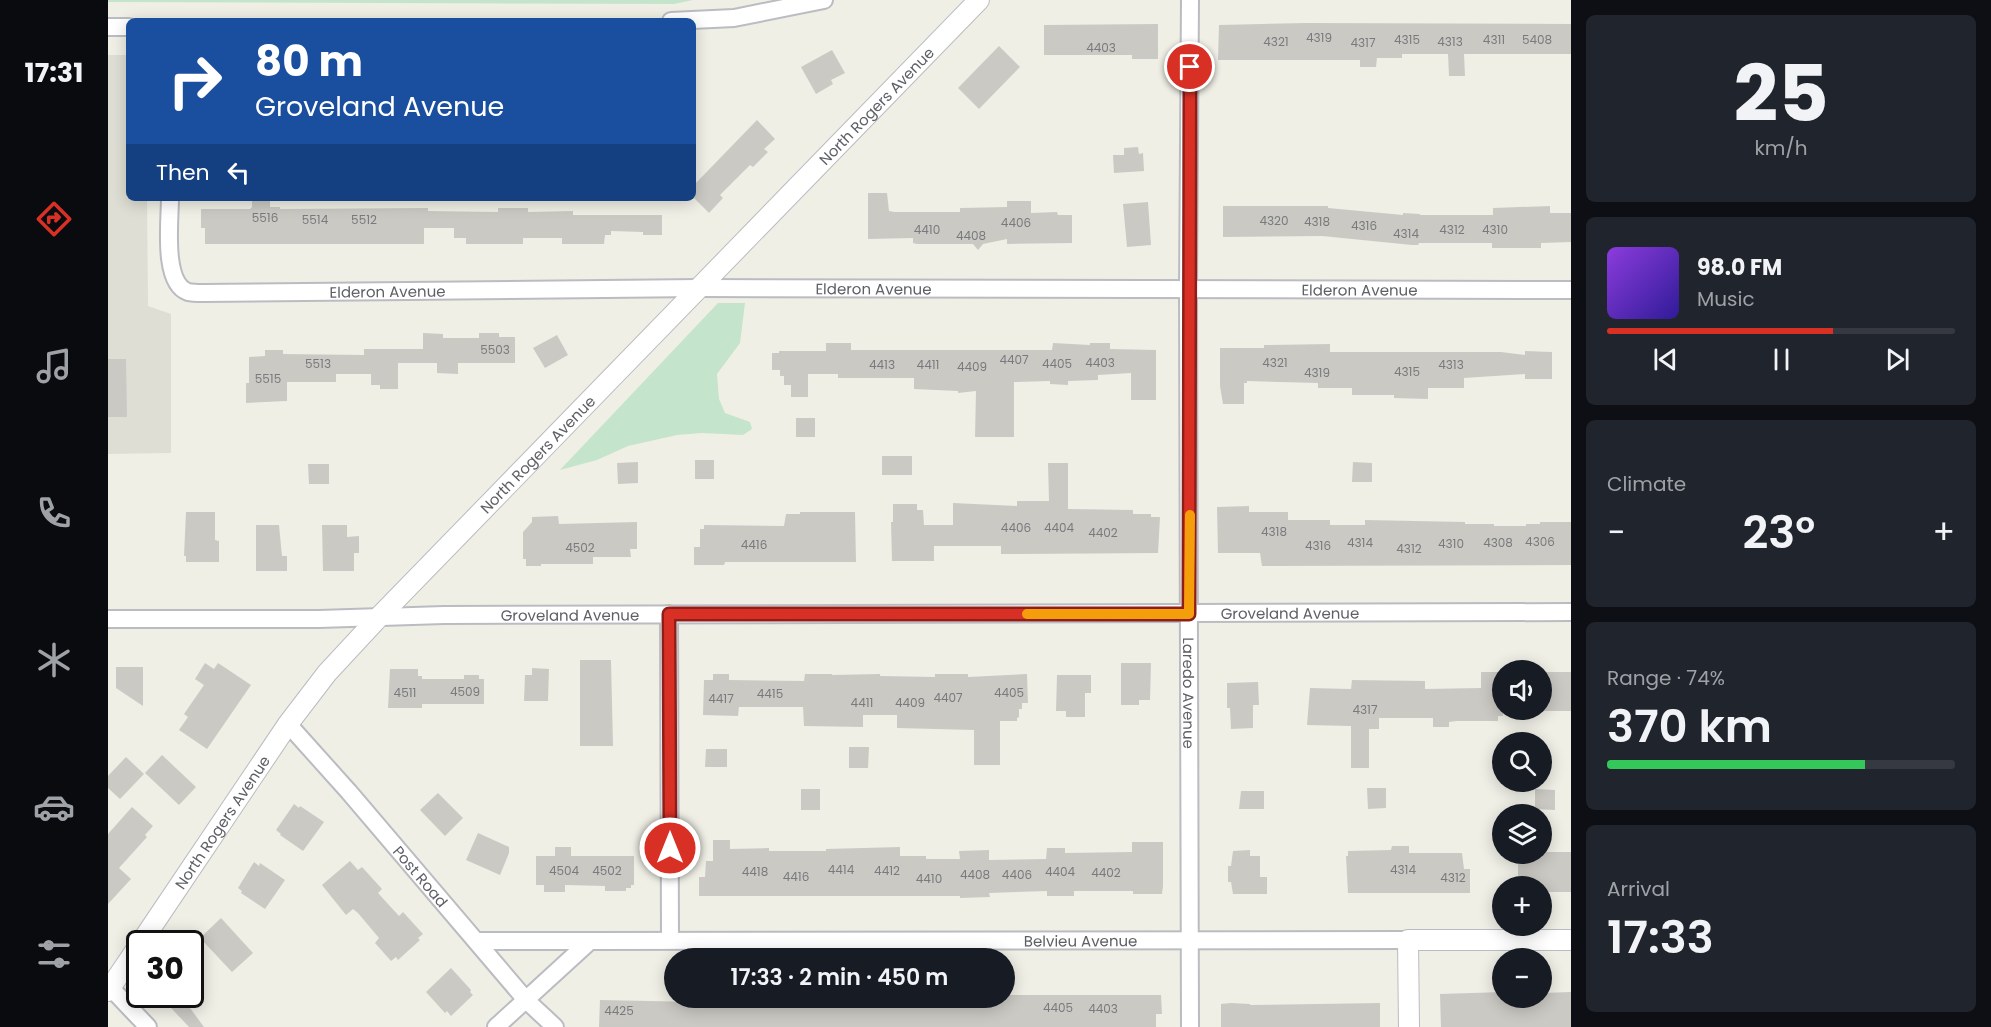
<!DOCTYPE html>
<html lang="en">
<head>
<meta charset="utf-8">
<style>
  :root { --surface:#171b24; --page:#20242c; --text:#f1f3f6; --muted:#9ea1a6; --line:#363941; --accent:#d93025 }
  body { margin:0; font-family:Poppins,sans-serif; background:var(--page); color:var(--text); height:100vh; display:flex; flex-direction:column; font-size:22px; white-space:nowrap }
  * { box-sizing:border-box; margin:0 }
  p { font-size:20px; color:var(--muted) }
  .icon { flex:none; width:33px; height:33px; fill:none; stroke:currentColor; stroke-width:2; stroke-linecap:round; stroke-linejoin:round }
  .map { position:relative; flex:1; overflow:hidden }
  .details { display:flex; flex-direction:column; gap:15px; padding:15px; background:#0d0f14; width:420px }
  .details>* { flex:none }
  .top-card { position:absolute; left:18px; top:18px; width:570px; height:183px; border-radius:9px; box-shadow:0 3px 15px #0003; background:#1a4fa0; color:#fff; overflow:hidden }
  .tools { position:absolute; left:1384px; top:660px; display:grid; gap:12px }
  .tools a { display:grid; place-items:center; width:60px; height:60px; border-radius:50%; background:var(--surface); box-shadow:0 3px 15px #0003; font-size:30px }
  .speed { position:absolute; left:18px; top:930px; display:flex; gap:12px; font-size:30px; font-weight:700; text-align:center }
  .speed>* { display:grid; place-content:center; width:78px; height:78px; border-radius:50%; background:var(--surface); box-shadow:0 3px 15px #0003; line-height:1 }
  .speed .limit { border:3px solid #111; border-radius:9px; background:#fff; color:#111 }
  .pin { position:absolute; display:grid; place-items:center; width:51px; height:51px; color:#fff; margin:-26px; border:3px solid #fff; border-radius:50%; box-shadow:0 2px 6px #0007 }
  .me { position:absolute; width:66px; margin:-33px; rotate:0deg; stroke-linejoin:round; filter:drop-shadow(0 0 4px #0008) }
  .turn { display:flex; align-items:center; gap:21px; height:126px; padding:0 30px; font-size:27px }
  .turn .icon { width:78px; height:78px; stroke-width:2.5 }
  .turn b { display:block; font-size:42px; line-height:51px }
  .then { display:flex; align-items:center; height:57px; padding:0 30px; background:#0003; gap:12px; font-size:22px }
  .big { font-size:45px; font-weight:600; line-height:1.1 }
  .details .card { flex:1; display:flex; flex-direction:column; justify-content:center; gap:9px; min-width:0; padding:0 21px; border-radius:9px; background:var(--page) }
  .details .dial { align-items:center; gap:0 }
  .dial b { font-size:78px; line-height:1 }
  .song { display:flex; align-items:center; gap:18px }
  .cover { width:72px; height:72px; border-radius:9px; background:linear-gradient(135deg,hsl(270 70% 55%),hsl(250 70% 35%)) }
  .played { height:6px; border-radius:3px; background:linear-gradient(90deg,var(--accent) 65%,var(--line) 65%) }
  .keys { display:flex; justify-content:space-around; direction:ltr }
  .heat { display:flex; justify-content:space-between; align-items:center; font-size:33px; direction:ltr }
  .charge { height:9px; border-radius:4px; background:linear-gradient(90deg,#34c759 74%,var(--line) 0) }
  .trip { position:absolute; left:556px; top:948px; width:351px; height:60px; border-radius:30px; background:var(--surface); box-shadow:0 3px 15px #0003; font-weight:600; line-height:60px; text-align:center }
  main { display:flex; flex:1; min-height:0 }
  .tabs { display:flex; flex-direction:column; width:108px; justify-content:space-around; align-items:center; background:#090b0e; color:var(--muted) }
  .tabs .icon { width:42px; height:42px }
  .tabs .on { color:var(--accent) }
  .tabs b { font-size:27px; color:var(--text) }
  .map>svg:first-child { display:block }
</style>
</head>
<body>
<main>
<nav class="tabs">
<b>17:31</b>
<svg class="icon on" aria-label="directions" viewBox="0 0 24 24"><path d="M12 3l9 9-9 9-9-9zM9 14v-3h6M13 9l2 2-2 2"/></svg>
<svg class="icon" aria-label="music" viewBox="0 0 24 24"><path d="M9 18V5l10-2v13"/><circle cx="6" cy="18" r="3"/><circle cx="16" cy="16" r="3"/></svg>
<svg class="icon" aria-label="phone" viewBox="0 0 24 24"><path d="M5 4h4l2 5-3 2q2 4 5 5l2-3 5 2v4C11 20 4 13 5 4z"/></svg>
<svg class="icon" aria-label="climate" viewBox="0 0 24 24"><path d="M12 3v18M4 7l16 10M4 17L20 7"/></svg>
<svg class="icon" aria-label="car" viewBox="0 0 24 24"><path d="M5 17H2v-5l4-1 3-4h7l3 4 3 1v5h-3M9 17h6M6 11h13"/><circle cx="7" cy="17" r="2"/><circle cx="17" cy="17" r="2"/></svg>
<svg class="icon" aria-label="filters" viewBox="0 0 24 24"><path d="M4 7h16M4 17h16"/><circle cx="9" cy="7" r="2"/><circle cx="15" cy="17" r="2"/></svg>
</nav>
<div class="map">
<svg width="1463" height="1027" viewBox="0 0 1463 1027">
  <rect width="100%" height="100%" fill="#efefe6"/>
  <path fill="#dfded4" d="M 0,55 L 21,55 L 21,198 L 39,198 L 40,306 L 63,314 L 63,453 L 0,454 Z"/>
  <g fill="#c4e5cb">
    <path d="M 0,0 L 585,0 L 566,4 L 0,2 Z"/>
    <path d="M 610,303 L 637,303 L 632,343 L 609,374 L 611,399 L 617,413 L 642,422 L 644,429 L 635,435 L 594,433 L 569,435 L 520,446 L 489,460 L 452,470 Z"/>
  </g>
  <g fill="#cbc9c4">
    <path d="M 1198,23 L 1463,24 L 1463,54 L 1356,54 L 1357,76 L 1341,76 L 1340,54 L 1294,54 L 1294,58 L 1269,58 L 1268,67 L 1252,67 L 1252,60 L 1110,60 L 1111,25 Z"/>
    <path d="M 1050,24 L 1050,59 L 1024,59 L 1024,55 L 936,55 L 936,25 Z"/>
    <path d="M 891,46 L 912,67 L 871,109 L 850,88 Z"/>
    <path d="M 724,50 L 737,73 L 723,80 L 725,84 L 708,94 L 693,67 Z"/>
    <path d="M 649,120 L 667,139 L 656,149 L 660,152 L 645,167 L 642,165 L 612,195 L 615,198 L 601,213 L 585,197 L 585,186 Z"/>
    <path d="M 1030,147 L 1031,154 L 1035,153 L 1036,171 L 1006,173 L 1005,155 L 1016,155 L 1016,148 Z"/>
    <path d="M 760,193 L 779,193 L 781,211 L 786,212 L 852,212 L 852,208 L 899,207 L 899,201 L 923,201 L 923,213 L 949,212 L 950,215 L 964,215 L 964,243 L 899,244 L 899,239 L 875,244 L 870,250 L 865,244 L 809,244 L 805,243 L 805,238 L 760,239 Z"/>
    <path d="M 144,198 L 162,198 L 162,207 L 172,207 L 172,209 L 320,208 L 320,211 L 390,212 L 390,208 L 420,208 L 420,212 L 465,211 L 465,215 L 554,215 L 554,235 L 535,235 L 535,232 L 503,231 L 503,235 L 497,235 L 496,244 L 454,244 L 454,238 L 415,238 L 415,244 L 358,244 L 358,238 L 346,238 L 346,228 L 316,228 L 316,244 L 97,244 L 97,228 L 93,228 L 93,209 L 142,209 L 144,207 Z"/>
    <path d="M 1040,202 L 1043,245 L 1019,247 L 1015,204 Z"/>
    <path d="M 1115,206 L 1220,206 L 1220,208 L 1295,215 L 1295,213 L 1312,214 L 1312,215 L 1385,215 L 1385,208 L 1442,206 L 1442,213 L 1463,213 L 1463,242 L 1433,243 L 1433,248 L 1384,248 L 1384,243 L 1311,243 L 1310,245 L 1304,245 L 1214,236 L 1115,237 Z"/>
    <path d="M 315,333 L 335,334 L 335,338 L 371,338 L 371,333 L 391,333 L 391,337 L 407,337 L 407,363 L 350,363 L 350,374 L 329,373 L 329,363 L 290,363 L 290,389 L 272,389 L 272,385 L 263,385 L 263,374 L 228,374 L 228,382 L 179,382 L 179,401 L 138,403 L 138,383 L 141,383 L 141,357 L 157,356 L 157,350 L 175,350 L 175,354 L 256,355 L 256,349 L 315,349 Z"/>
    <path d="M 449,335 L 460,355 L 437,368 L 425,348 Z"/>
    <path d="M 718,343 L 743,343 L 743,350 L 944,350 L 945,343 L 982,345 L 982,343 L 1002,343 L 1002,349 L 1048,350 L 1048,400 L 1023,400 L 1023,373 L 990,375 L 990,380 L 960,381 L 960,385 L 942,384 L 942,381 L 906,382 L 906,437 L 867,437 L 868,391 L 850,393 L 850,391 L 806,389 L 806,378 L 730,378 L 730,374 L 700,374 L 700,397 L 683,397 L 683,385 L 676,385 L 676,376 L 672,376 L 672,370 L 664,370 L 664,353 L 671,353 L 671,351 L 718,351 Z"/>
    <path d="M 1222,344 L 1222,352 L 1393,352 L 1417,355 L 1417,351 L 1444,352 L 1444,379 L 1417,379 L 1417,374 L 1356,378 L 1356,388 L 1320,388 L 1320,399 L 1286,398 L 1286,395 L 1244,395 L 1244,388 L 1210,388 L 1210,383 L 1139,381 L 1139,383 L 1136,383 L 1136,404 L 1115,404 L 1112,386 L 1112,348 L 1156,348 L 1156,345 Z"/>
    <path d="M 0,359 L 18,359 L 19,417 L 0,417 Z"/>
    <rect x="688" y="418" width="19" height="19"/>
    <rect x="774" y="456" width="30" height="19"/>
    <rect x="587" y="460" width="19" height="19"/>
    <path d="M 530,462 L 530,483 L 510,484 L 509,463 Z"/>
    <path d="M 1245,462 L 1264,463 L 1264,482 L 1244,482 Z"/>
    <path d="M 940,463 L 960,463 L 960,509 L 1025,510 L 1025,514 L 1043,514 L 1043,517 L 1052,517 L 1050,553 L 893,554 L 893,546 L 826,546 L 826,561 L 784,561 L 783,522 L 785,522 L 785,504 L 809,504 L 809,510 L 815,510 L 816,525 L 845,525 L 845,503 L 909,506 L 909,501 L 941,501 Z"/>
    <path d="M 200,464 L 221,464 L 221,484 L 201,484 Z"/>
    <path d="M 1141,506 L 1141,512 L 1180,512 L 1180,520 L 1222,520 L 1222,525 L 1257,525 L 1257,520 L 1357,522 L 1357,524 L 1386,524 L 1386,526 L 1418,526 L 1418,524 L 1432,524 L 1432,522 L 1463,522 L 1463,565 L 1154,566 L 1152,553 L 1110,553 L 1109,507 Z"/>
    <path d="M 78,512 L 107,512 L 107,540 L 111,541 L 111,562 L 78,562 L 78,556 L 76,556 Z"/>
    <path d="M 692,512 L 747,512 L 748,562 L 617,562 L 616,565 L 586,565 L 586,547 L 592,547 L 592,529 L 596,529 L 596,525 L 676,526 L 678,514 L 692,514 Z"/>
    <path d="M 450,516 L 451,524 L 529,522 L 529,549 L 522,549 L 523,557 L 485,557 L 485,564 L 433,564 L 433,566 L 418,566 L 418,559 L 415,559 L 415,532 L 424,522 L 424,517 Z"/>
    <path d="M 148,525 L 171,525 L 174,556 L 179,556 L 179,571 L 148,571 Z"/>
    <path d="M 214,525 L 239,525 L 239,537 L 251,536 L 251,553 L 246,553 L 246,571 L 215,571 Z"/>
    <path d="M 472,660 L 503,660 L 505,746 L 472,746 Z"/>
    <path d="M 97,663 L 106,669 L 110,663 L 143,685 L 99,749 L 71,730 L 80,717 L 76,714 L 96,685 L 87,679 Z"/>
    <path d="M 1013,663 L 1043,663 L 1042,700 L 1031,700 L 1031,705 L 1013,705 Z"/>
    <path d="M 8,667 L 35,667 L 35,706 L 8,688 Z"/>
    <path d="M 424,668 L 441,669 L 440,701 L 416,701 L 417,675 L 424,675 Z"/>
    <path d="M 282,669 L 310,669 L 310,676 L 314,676 L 314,679 L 356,679 L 356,675 L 371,675 L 371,679 L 376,679 L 376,704 L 314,704 L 314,708 L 280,708 Z"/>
    <path d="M 1373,672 L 1395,672 L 1395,716 L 1390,716 L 1390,721 L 1349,721 L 1341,722 L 1341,727 L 1325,727 L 1325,718 L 1271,718 L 1271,729 L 1261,729 L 1261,768 L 1243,768 L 1243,726 L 1199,725 L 1202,688 L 1243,689 L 1244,680 L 1317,681 L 1317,689 L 1373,688 Z"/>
    <rect x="1434" y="672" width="29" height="39"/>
    <path d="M 605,674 L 621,674 L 621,680 L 696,681 L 697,674 L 724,674 L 724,675 L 772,674 L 772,676 L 827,677 L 827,674 L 860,674 L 860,677 L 919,674 L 920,703 L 914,703 L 914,709 L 911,709 L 911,717 L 909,718 L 909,721 L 892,721 L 892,765 L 866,765 L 866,730 L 789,728 L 789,715 L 755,715 L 755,727 L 696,726 L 695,707 L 631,707 L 630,716 L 595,715 L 596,680 L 605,680 Z"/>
    <path d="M 949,675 L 983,675 L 983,693 L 977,693 L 977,717 L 958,717 L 958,711 L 948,711 Z"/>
    <path d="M 1150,682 L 1151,705 L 1145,705 L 1145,728 L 1123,729 L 1122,708 L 1119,708 L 1119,683 Z"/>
    <path d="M 741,747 L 761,747 L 760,768 L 741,768 Z"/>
    <path d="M 598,749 L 619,749 L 619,767 L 597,767 Z"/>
    <path d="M 54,755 L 88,787 L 71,805 L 37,773 Z"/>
    <path d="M 18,757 L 36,774 L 12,799 L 0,788 L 0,776 Z"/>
    <path d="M 1259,788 L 1278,788 L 1278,808 L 1260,809 Z"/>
    <rect x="693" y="789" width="19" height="21"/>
    <path d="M 1427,789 L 1447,790 L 1447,810 L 1427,809 Z"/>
    <path d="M 1133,791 L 1156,791 L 1156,809 L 1131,809 Z"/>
    <path d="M 330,793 L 355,818 L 337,836 L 312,810 Z"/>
    <path d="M 186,804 L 191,808 L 192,806 L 216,822 L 195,851 L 172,835 L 173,834 L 168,830 Z"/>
    <path d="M 24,807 L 45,826 L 37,835 L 39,837 L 11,868 L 23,879 L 0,904 L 0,834 Z"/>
    <path d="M 370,833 L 401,847 L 401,853 L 392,875 L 358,860 Z"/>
    <path d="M 605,840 L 622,840 L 622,849 L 661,848 L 661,851 L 718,851 L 718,849 L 792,847 L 792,856 L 818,856 L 818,859 L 852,859 L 851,851 L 881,850 L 881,860 L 938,859 L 939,848 L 957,848 L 957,853 L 1024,852 L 1024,842 L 1055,842 L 1055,886 L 1054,894 L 1025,894 L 1025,891 L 966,891 L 966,896 L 939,896 L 939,891 L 881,893 L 882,897 L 852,898 L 852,896 L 591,896 L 591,877 L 597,877 L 598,861 L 605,861 Z"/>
    <path d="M 1284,846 L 1301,846 L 1301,853 L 1354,853 L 1356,869 L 1362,869 L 1362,893 L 1240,893 L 1238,856 L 1240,856 L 1240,851 L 1283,850 Z"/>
    <path d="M 447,847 L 463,847 L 463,856 L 526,856 L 526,885 L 523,885 L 523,888 L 518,888 L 518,891 L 497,891 L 497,886 L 457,885 L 457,892 L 436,892 L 436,885 L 428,885 L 428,856 L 447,856 Z"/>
    <path d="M 1142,850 L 1142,856 L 1152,856 L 1152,877 L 1159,877 L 1159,894 L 1125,894 L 1123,882 L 1120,882 L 1120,866 L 1123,866 L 1125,851 Z"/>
    <path d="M 1434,852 L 1463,852 L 1463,892 L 1434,892 L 1434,886 L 1410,886 L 1410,854 L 1434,854 Z"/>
    <path d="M 242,861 L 250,870 L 254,867 L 274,889 L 270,893 L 291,916 L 295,912 L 315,934 L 310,938 L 312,940 L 290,960 L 288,957 L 283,961 L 267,943 L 271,938 L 250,913 L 245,909 L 238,915 L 214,885 Z"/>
    <path d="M 146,862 L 151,866 L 152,863 L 177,880 L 157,909 L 133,893 L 134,891 L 130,888 Z"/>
    <path d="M 113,918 L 145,953 L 124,972 L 92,938 Z"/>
    <path d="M 343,968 L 363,990 L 362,992 L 365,995 L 343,1016 L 339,1011 L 337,1013 L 318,992 Z"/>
    <path d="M 1395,992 L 1395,998 L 1434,998 L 1434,993 L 1463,992 L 1463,1027 L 1333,1027 L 1332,994 Z"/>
    <path d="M 50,994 L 96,994 L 82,1008 L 96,1027 L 81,1027 Z"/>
    <path d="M 897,995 L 1053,995 L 1054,1014 L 1048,1014 L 1048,1027 L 491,1027 L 492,1000 L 590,1002 L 590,998 L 897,998 Z"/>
    <path d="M 1123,1003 L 1142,1004 L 1142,1005 L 1272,1003 L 1272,1027 L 1113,1027 L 1113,1004 Z"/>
  </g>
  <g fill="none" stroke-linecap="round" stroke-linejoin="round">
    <g stroke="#bbbcc1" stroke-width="20">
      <g id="minor">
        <path id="s1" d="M 1082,0 L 1080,290 L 1082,1027"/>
        <path d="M 563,21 L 626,18 L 716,0"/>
        <path d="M 0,27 L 21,27"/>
        <path id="s2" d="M 62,198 C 62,220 54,283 80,292 C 84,293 91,293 95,293 L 592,288 L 1463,290"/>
        <path d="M 561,614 L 562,940"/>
        <path id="s3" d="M 0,619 L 211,619 L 336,615 L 1463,612"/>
        <path id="s4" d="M 180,724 L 241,792 L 418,1000 L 447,1027"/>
        <path d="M 369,941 L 482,941"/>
        <path d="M 2,987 L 40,1027"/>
        <path id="s5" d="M 388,1027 L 482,941 L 1300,940"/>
      </g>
    </g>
    <g stroke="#bbbcc1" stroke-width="22">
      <g id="tertiary">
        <path id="s6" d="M 32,944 L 180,724 L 219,673 L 271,617 L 871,0"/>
        <path d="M 0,991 L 32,944"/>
        <path d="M 1301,1027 L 1300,940 L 1463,940"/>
      </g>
    </g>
    <use href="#minor" stroke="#fff" stroke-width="16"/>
    <use href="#tertiary" stroke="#fff" stroke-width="20"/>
  </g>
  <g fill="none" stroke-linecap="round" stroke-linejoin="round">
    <g stroke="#8d1f18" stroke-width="15">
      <path id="route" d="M 562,848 L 561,614 L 1081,614 L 1082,67"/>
    </g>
    <use href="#route" stroke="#d93025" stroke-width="10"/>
    <path stroke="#f59e0b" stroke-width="10" d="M 919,614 L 1081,614 L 1082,515"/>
  </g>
  <g text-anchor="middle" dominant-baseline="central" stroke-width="4.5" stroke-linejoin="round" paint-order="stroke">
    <g font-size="12" fill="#797a7e">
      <text x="1211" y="37">4319</text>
      <text x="1299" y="39">4315</text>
      <text x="1386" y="39">4311</text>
      <text x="1429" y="39">5408</text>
      <text x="1168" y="41">4321</text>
      <text x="1342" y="41">4313</text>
      <text x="1255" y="42">4317</text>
      <text x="993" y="47">4403</text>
      <text x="157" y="217">5516</text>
      <text x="207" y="219">5514</text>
      <text x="256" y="219">5512</text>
      <text x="1166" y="220">4320</text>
      <text x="1209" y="221">4318</text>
      <text x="908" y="222">4406</text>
      <text x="1256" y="225">4316</text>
      <text x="819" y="229">4410</text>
      <text x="1344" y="229">4312</text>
      <text x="1387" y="229">4310</text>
      <text x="1298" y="233">4314</text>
      <text x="863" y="235">4408</text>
      <text x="387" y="349">5503</text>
      <text x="906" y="359">4407</text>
      <text x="992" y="362">4403</text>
      <text x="1167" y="362">4321</text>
      <text x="210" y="363">5513</text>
      <text x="949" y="363">4405</text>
      <text x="774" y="364">4413</text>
      <text x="820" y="364">4411</text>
      <text x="1343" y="364">4313</text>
      <text x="864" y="366">4409</text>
      <text x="1299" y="371">4315</text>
      <text x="1209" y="372">4319</text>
      <text x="160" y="378">5515</text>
      <text x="908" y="527">4406</text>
      <text x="951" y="527">4404</text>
      <text x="1166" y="531">4318</text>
      <text x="995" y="532">4402</text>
      <text x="1432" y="541">4306</text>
      <text x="1252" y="542">4314</text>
      <text x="1390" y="542">4308</text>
      <text x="1343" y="543">4310</text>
      <text x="646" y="544">4416</text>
      <text x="1210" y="545">4316</text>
      <text x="472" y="547">4502</text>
      <text x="1301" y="548">4312</text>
      <text x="357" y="691">4509</text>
      <text x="297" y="692">4511</text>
      <text x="901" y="692">4405</text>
      <text x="662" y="693">4415</text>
      <text x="840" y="697">4407</text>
      <text x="613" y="698">4417</text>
      <text x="754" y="702">4411</text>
      <text x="802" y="702">4409</text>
      <text x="1257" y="709">4317</text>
      <text x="733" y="869">4414</text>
      <text x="1295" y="869">4314</text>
      <text x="456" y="870">4504</text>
      <text x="499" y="870">4502</text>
      <text x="779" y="870">4412</text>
      <text x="647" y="871">4418</text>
      <text x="952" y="871">4404</text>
      <text x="998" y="872">4402</text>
      <text x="867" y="874">4408</text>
      <text x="909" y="874">4406</text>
      <text x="688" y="876">4416</text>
      <text x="1345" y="877">4312</text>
      <text x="821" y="878">4410</text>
      <text x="950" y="1007">4405</text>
      <text x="995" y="1008">4403</text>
      <text x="511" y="1010">4425</text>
    </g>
    <g font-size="15" fill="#5e6066" stroke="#fff">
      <text stroke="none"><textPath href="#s6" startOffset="1119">North Rogers Avenue</textPath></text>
      <text stroke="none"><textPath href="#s2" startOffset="786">Elderon Avenue</textPath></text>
      <text stroke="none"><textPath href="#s2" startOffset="1272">Elderon Avenue</textPath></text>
      <text stroke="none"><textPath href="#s2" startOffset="300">Elderon Avenue</textPath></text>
      <text stroke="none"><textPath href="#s6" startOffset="633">North Rogers Avenue</textPath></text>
      <text stroke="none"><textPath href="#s3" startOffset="1182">Groveland Avenue</textPath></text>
      <text stroke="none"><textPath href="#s3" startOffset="462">Groveland Avenue</textPath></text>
      <text stroke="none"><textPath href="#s1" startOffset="693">Laredo Avenue</textPath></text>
      <text stroke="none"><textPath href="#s6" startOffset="147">North Rogers Avenue</textPath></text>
      <text stroke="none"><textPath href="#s4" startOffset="202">Post Road</textPath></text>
      <text stroke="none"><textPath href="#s5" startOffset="618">Belvieu Avenue</textPath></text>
    </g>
  </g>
</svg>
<div class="tools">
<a><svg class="icon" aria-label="sound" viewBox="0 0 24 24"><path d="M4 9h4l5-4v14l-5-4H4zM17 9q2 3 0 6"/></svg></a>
<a><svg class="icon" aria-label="search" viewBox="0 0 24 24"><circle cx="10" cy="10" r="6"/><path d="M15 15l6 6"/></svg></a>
<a><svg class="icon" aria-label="layers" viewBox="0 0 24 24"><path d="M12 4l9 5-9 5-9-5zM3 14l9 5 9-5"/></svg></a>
<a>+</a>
<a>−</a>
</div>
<div class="speed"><div class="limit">30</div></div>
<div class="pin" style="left:1082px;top:67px;background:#d93025"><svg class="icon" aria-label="arrive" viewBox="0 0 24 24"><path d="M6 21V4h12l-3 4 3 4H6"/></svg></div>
<svg class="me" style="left:562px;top:848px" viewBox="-20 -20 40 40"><circle r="17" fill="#d93025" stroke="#fff" stroke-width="3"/><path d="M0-11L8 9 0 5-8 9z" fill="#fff"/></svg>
<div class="trip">17:33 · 2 min · 450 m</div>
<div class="top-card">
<div class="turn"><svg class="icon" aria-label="right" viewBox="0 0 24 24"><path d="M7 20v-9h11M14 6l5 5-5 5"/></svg><div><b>80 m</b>Groveland Avenue</div></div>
<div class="then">Then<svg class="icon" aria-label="left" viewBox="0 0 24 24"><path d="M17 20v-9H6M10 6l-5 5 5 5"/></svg></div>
</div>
</div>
<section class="details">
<div class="card dial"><b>25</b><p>km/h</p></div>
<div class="card">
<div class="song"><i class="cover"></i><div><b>98.0 FM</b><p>Music</p></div></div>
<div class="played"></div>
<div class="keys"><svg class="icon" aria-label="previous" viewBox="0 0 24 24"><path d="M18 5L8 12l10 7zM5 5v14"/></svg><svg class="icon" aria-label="pause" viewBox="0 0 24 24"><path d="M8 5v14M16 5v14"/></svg><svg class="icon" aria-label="next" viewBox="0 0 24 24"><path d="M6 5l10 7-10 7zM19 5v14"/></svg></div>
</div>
<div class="card"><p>Climate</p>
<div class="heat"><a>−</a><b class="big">23°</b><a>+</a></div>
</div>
<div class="card"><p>Range · 74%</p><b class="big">370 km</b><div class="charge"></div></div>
<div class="card"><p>Arrival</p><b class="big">17:33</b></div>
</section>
</main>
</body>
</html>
